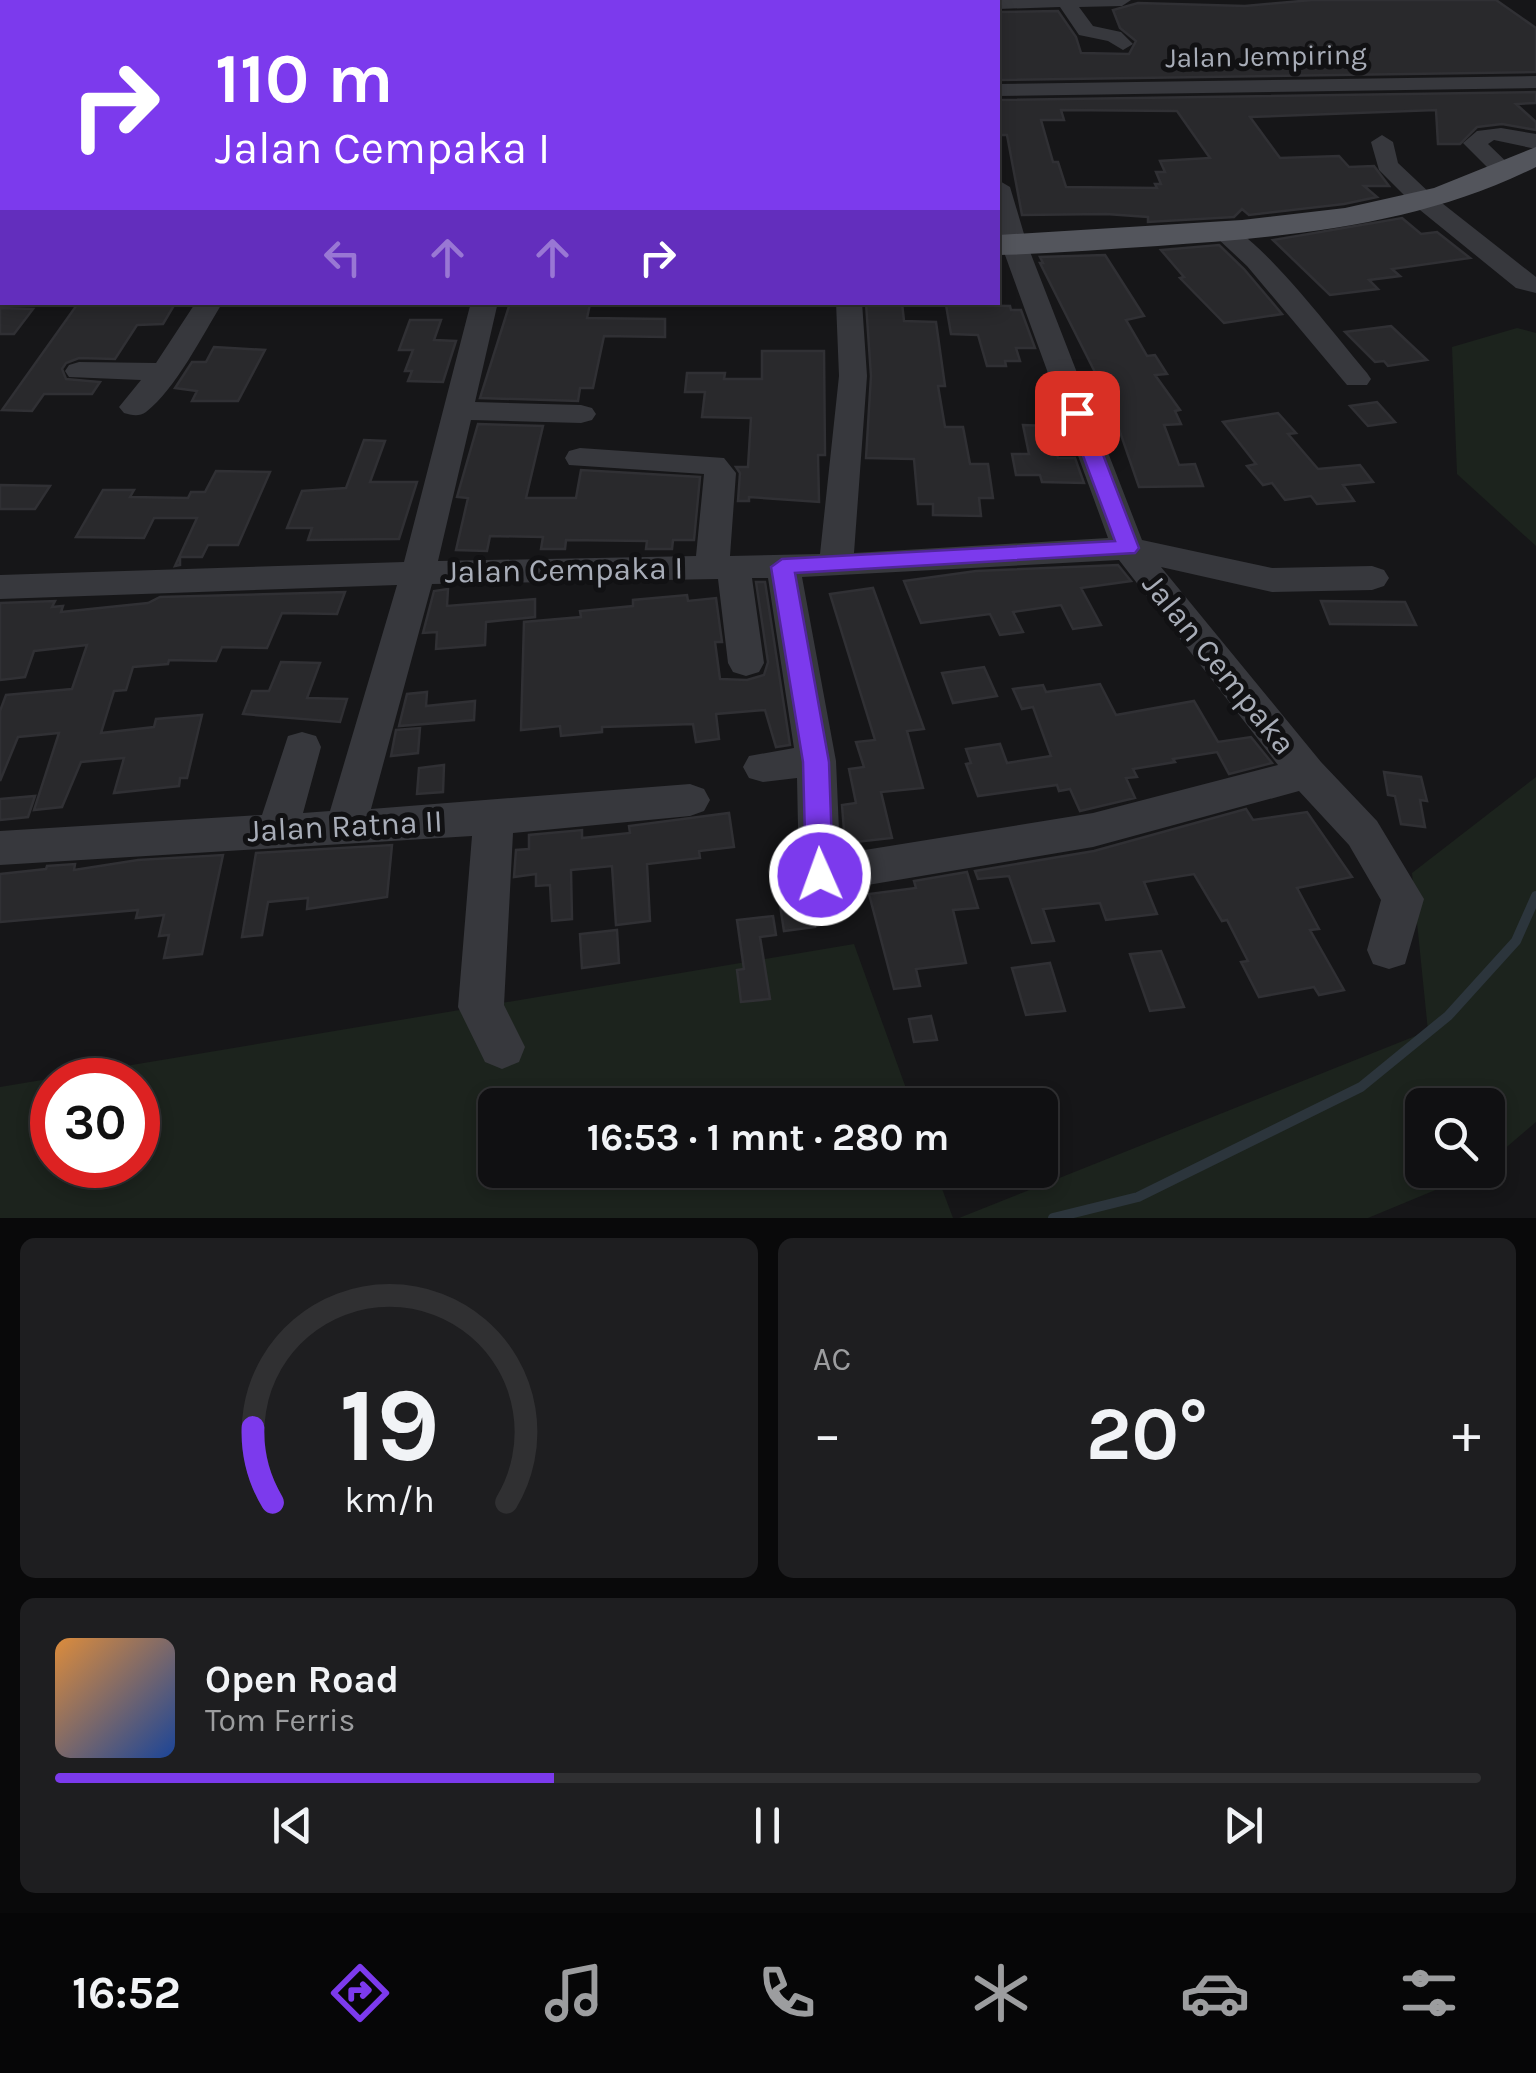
<!DOCTYPE html>
<html lang="id">
<head>
<meta charset="utf-8">
<style>
  :root { --surface:#101012; --page:#1e1e20; --text:#f1f3f6; --muted:#9c9d9f; --line:#303032; --accent:#7c3aed }
  body { margin:0; font-family:Karla,sans-serif; background:var(--page); color:var(--text); height:100vh; display:flex; flex-direction:column; font-size:38px; white-space:nowrap }
  * { box-sizing:border-box; margin:0 }
  p { font-size:32px; color:var(--muted) }
  .icon { flex:none; width:55px; height:55px; fill:none; stroke:currentColor; stroke-width:2; stroke-linecap:round; stroke-linejoin:round }
  .map { position:relative; height:1218px; overflow:hidden }
  .sheet { display:flex; flex-direction:column; gap:20px; padding:20px; background:#09090a; flex:1 }
  .sheet>* { flex:none }
  .guide { position:absolute; left:0px; top:0px; width:1000px; height:305px; box-shadow:0 5px 15px #0003,0 0 0 2px var(--line); background:#7c3aed; color:#fff; overflow:hidden }
  .buttons { position:absolute; left:1405px; top:1088px; display:grid; gap:20px }
  .buttons a { display:grid; place-items:center; width:100px; height:100px; border-radius:15px; background:var(--surface); box-shadow:0 5px 15px #0003,0 0 0 2px var(--line); font-size:50px }
  .speed { position:absolute; left:30px; top:1058px; display:flex; gap:20px; font-size:50px; font-weight:700; text-align:center }
  .speed>* { display:grid; place-content:center; width:130px; height:130px; border-radius:50%; background:var(--surface); box-shadow:0 5px 15px #0003,0 0 0 2px var(--line); line-height:1 }
  .speed .limit { border:15px solid #d22; background:#fff; color:#111 }
  .pin { position:absolute; display:grid; place-items:center; width:85px; height:85px; color:#fff; margin:-42px; border-radius:20px; box-shadow:0 5px 15px #0006 }
  .me { position:absolute; width:110px; margin:-55px; rotate:358deg; stroke-linejoin:round; filter:drop-shadow(0 0 8px #0008) }
  .turn { display:flex; align-items:center; gap:35px; height:210px; padding:0 50px; font-size:45px }
  .turn .icon { width:130px; height:130px; stroke-width:2.5 }
  .turn b { display:block; font-size:70px; line-height:85px }
  .lanes { display:flex; align-items:center; height:95px; padding:0 50px; background:#0003; justify-content:center; gap:50px; direction:ltr }
  .lanes .off { opacity:.35 }
  .big { font-size:75px; font-weight:700; line-height:1.1 }
  .sheet .card { flex:1; display:flex; flex-direction:column; justify-content:center; gap:15px; min-width:0; padding:0 35px; border-radius:15px; background:var(--page) }
  .sheet .dial { align-items:center; gap:0 }
  .dial svg { height:260px; overflow:visible; fill:none; stroke:var(--line); stroke-width:7; stroke-linecap:round; text-anchor:middle }
  .dial text { fill:var(--text); stroke:none }
  .song { display:flex; align-items:center; gap:30px }
  .cover { width:120px; height:120px; border-radius:15px; background:linear-gradient(135deg,hsl(30 70% 55%),hsl(220 70% 35%)) }
  .played { height:10px; border-radius:5px; background:linear-gradient(90deg,var(--accent) 35%,var(--line) 35%) }
  .keys { display:flex; justify-content:space-around; direction:ltr }
  .heat { display:flex; justify-content:space-between; align-items:center; font-size:55px; direction:ltr }
  .sheet .tiles { flex:1; display:grid; gap:20px; grid-template-columns:1fr 1fr }
  .card:last-child { grid-column:span 2 }
  .trip { position:absolute; left:478px; top:1088px; width:580px; height:100px; border-radius:15px; background:var(--surface); box-shadow:0 5px 15px #0003,0 0 0 2px var(--line); font-weight:700; line-height:100px; text-align:center }
  .menu { display:flex; height:160px; justify-content:space-around; align-items:center; background:#060607; color:var(--muted) }
  .menu .icon { width:70px; height:70px }
  .menu .active { color:var(--accent) }
  .menu b { font-size:45px; color:var(--text) }
  .map>svg:first-child { display:block }
</style>
</head>
<body>
<div class="map">
<svg width="1536" height="1218" viewBox="0 0 1536 1218">
  <rect width="100%" height="100%" fill="#161618"/>
  <g fill="#1c231d" fill-rule="evenodd">
    <path d="M 1517,328 L 1536,333 L 1536,546 L 1457,474 L 1452,347 Z"/>
    <path d="M 1536,777 L 1536,1122 L 1488,1163 L 1488,1105 L 1422,1105 L 1422,1170 L 1479,1170 L 1474,1174 L 1368,1218 L 959,1218 L 1428,1031 L 1412,873 Z"/>
    <path d="M 854,944 L 912,1105 L 495,1105 L 495,1170 L 935,1170 L 953,1218 L 0,1218 L 0,1087 ZM 52,1080 L 138,1080 L 138,1165 L 52,1165 Z"/>
  </g>
  <g fill="none" stroke-linecap="round" stroke-linejoin="round">
    <path stroke="#2c353c" stroke-width="10" d="M 1053,1218 L 1138,1197 L 1361,1087 L 1448,1016 L 1516,941 L 1536,896"/>
  </g>
  <g fill="#29292c" stroke="#303034" stroke-width="2.5" fill-rule="evenodd">
    <path d="M 1312,0 L 1496,0 L 1536,28 L 1536,72 L 998,80 L 998,12 L 1058,11 L 1076,37 L 1081,53 L 1129,54 L 1136,41 L 1120,28 L 1113,10 L 1138,3 L 1245,6 Z"/>
    <path d="M 1536,92 L 1536,103 L 1516,104 L 1536,122 L 1536,130 L 1502,124 L 1477,127 L 1460,144 L 1438,144 L 1436,110 L 1250,117 L 1280,158 L 1339,156 L 1349,167 L 1374,166 L 1389,186 L 1364,186 L 1377,197 L 1344,204 L 1249,215 L 1242,209 L 1234,217 L 1148,222 L 1148,217 L 1106,214 L 1022,215 L 1007,135 L 1000,135 L 998,124 L 998,100 ZM 1061,110 L 1177,111 L 1210,158 L 1160,161 L 1165,172 L 1156,172 L 1161,184 L 1155,184 L 1157,188 L 1066,187 L 1058,162 L 1053,162 L 1041,120 L 1064,120 Z"/>
    <path d="M 1402,218 L 1421,234 L 1437,232 L 1470,258 L 1392,269 L 1400,276 L 1369,280 L 1378,289 L 1330,295 L 1273,240 Z"/>
    <path d="M 1219,245 L 1244,269 L 1282,314 L 1224,323 L 1180,278 L 1184,277 L 1161,250 Z"/>
    <path d="M 1105,255 L 1144,316 L 1126,320 L 1147,356 L 1155,355 L 1167,374 L 1155,375 L 1180,410 L 1175,411 L 1181,424 L 1164,425 L 1179,465 L 1195,464 L 1203,486 L 1139,487 L 1109,400 L 1040,263 L 1043,263 L 1040,257 Z"/>
    <path d="M 79,302 L 176,302 L 163,324 L 137,325 L 115,359 L 79,358 L 66,363 L 62,369 L 66,379 L 100,382 L 92,394 L 44,394 L 32,411 L 2,410 Z"/>
    <path d="M 510,303 L 590,304 L 587,318 L 665,319 L 665,337 L 604,336 L 593,388 L 580,388 L 578,401 L 480,398 Z"/>
    <path d="M 866,303 L 902,303 L 904,321 L 936,322 L 945,386 L 938,386 L 945,427 L 963,427 L 970,464 L 988,464 L 993,498 L 979,498 L 981,516 L 933,515 L 933,504 L 918,504 L 914,459 L 866,458 L 871,376 Z"/>
    <path d="M 946,305 L 1010,306 L 1011,310 L 1021,310 L 1035,348 L 1016,348 L 1020,361 L 1005,361 L 1006,366 L 987,366 L 978,335 L 951,334 Z"/>
    <path d="M 0,308 L 33,309 L 14,334 L 0,334 Z"/>
    <path d="M 410,320 L 441,320 L 434,340 L 456,341 L 443,382 L 408,381 L 412,371 L 405,371 L 413,350 L 399,350 Z"/>
    <path d="M 1391,326 L 1427,360 L 1388,366 L 1384,361 L 1375,362 L 1345,332 Z"/>
    <path d="M 214,347 L 265,350 L 238,401 L 192,401 L 197,391 L 175,388 L 192,362 L 206,362 Z"/>
    <path d="M 762,351 L 824,351 L 825,455 L 818,455 L 819,502 L 749,497 L 749,501 L 738,501 L 740,473 L 736,467 L 748,467 L 751,418 L 702,417 L 705,392 L 685,392 L 687,373 L 725,373 L 724,379 L 762,379 Z"/>
    <path d="M 1377,402 L 1395,422 L 1368,426 L 1350,406 Z"/>
    <path d="M 1278,413 L 1296,433 L 1288,434 L 1318,469 L 1360,465 L 1373,482 L 1343,485 L 1354,501 L 1317,504 L 1311,496 L 1285,500 L 1272,483 L 1263,485 L 1247,466 L 1256,464 L 1223,422 Z"/>
    <path d="M 478,424 L 543,426 L 526,498 L 576,498 L 581,470 L 700,477 L 694,540 L 673,540 L 672,549 L 646,549 L 647,541 L 566,540 L 565,549 L 541,549 L 543,537 L 490,536 L 487,551 L 456,550 L 468,498 L 457,497 Z"/>
    <path d="M 1023,425 L 1048,426 L 1058,458 L 1075,458 L 1084,483 L 1042,482 L 1040,475 L 1016,475 L 1012,454 L 1029,454 Z"/>
    <path d="M 364,440 L 385,441 L 370,482 L 417,482 L 399,539 L 308,540 L 312,528 L 287,528 L 302,491 L 346,488 Z"/>
    <path d="M 216,471 L 270,472 L 238,545 L 208,545 L 202,557 L 180,557 L 180,565 L 175,566 L 197,518 L 154,518 L 144,538 L 76,537 L 103,490 L 134,490 L 130,497 L 188,498 L 191,492 L 205,492 Z"/>
    <path d="M 0,485 L 50,486 L 35,509 L 0,509 Z"/>
    <path d="M 1118,565 L 1131,581 L 1081,588 L 1101,625 L 1073,629 L 1061,605 L 1013,612 L 1023,632 L 1000,635 L 990,614 L 921,623 L 904,581 L 976,571 Z"/>
    <path d="M 756,582 L 765,582 L 790,745 L 776,747 L 765,710 L 716,714 L 719,739 L 696,742 L 693,724 L 602,727 L 602,732 L 561,736 L 560,726 L 521,730 L 524,622 L 581,617 L 580,611 L 633,606 L 633,600 L 687,595 L 688,601 L 716,598 L 722,642 L 715,642 L 720,679 L 747,680 L 764,675 L 768,662 Z"/>
    <path d="M 873,588 L 924,729 L 907,731 L 923,788 L 881,792 L 892,838 L 845,843 L 842,805 L 856,803 L 849,769 L 864,767 L 856,742 L 875,740 L 830,594 Z"/>
    <path d="M 448,589 L 447,606 L 535,599 L 535,617 L 486,622 L 485,645 L 436,649 L 437,632 L 423,633 L 434,591 Z"/>
    <path d="M 345,592 L 337,614 L 282,613 L 267,648 L 222,647 L 216,661 L 169,660 L 168,664 L 133,667 L 126,690 L 114,691 L 101,733 L 154,727 L 156,719 L 202,715 L 187,778 L 180,778 L 179,786 L 114,793 L 124,758 L 81,762 L 62,807 L 34,810 L 59,733 L 18,737 L 0,781 L 0,711 L 6,695 L 72,689 L 87,645 L 34,651 L 25,677 L 0,680 L 0,603 L 55,601 L 52,607 L 63,606 L 61,612 L 148,603 L 160,597 Z"/>
    <path d="M 1321,601 L 1405,602 L 1416,625 L 1330,624 Z"/>
    <path d="M 281,662 L 320,663 L 307,698 L 347,699 L 340,722 L 243,714 L 252,691 L 269,691 Z"/>
    <path d="M 984,667 L 997,696 L 953,703 L 942,673 Z"/>
    <path d="M 1100,684 L 1116,715 L 1194,701 L 1218,742 L 1251,737 L 1272,763 L 1229,774 L 1217,752 L 1173,759 L 1175,762 L 1133,769 L 1137,777 L 1126,778 L 1135,798 L 1080,811 L 1070,789 L 1059,791 L 1057,785 L 978,796 L 966,764 L 971,763 L 966,749 L 1000,744 L 1007,763 L 1051,756 L 1033,707 L 1022,709 L 1013,689 L 1043,685 L 1046,692 Z"/>
    <path d="M 427,692 L 426,706 L 475,701 L 474,720 L 399,726 L 407,694 Z"/>
    <path d="M 420,728 L 418,753 L 391,756 L 396,730 Z"/>
    <path d="M 444,765 L 443,792 L 417,794 L 419,768 Z"/>
    <path d="M 1384,772 L 1421,777 L 1427,801 L 1420,800 L 1425,827 L 1401,824 L 1395,796 L 1388,795 Z"/>
    <path d="M 35,796 L 28,817 L 0,820 L 0,799 Z"/>
    <path d="M 1246,809 L 1253,820 L 1307,812 L 1352,877 L 1297,888 L 1319,929 L 1310,930 L 1344,990 L 1319,995 L 1314,987 L 1259,997 L 1241,962 L 1248,961 L 1227,920 L 1222,921 L 1194,874 L 1144,882 L 1157,914 L 1106,920 L 1100,903 L 1043,909 L 1054,941 L 1032,943 L 1009,876 L 978,879 L 975,871 L 1094,851 Z"/>
    <path d="M 729,813 L 734,847 L 699,851 L 700,858 L 647,864 L 650,921 L 616,925 L 612,866 L 571,870 L 572,919 L 552,921 L 550,885 L 536,886 L 536,874 L 514,877 L 516,850 L 529,849 L 529,835 L 582,830 L 582,838 L 630,833 L 629,826 Z"/>
    <path d="M 392,845 L 387,897 L 307,909 L 308,898 L 268,902 L 262,935 L 242,937 L 256,853 Z"/>
    <path d="M 223,855 L 202,954 L 164,958 L 169,935 L 159,936 L 164,915 L 136,918 L 138,910 L 0,922 L 0,874 L 46,869 L 47,866 L 75,864 L 74,870 L 138,860 Z"/>
    <path d="M 967,872 L 978,908 L 953,910 L 966,963 L 916,969 L 920,986 L 894,989 L 869,894 L 916,888 L 914,881 Z"/>
    <path d="M 810,901 L 815,927 L 784,931 L 780,905 Z"/>
    <path d="M 773,916 L 776,935 L 760,937 L 770,999 L 741,1002 L 737,970 L 744,969 L 737,920 Z"/>
    <path d="M 617,930 L 619,963 L 582,968 L 580,934 Z"/>
    <path d="M 1161,951 L 1184,1007 L 1150,1011 L 1130,954 Z"/>
    <path d="M 1050,963 L 1065,1011 L 1026,1015 L 1012,968 Z"/>
    <path d="M 931,1016 L 937,1040 L 914,1042 L 909,1019 Z"/>
  </g>
  <g fill="none" stroke-linecap="round" stroke-linejoin="round">
    <g fill="#37383d" fill-rule="evenodd">
      <path d="M 0,0 L 887,0 L 888,2 L 2,2 L 0,7 Z"/>
      <rect x="943" y="0" width="18" height="2"/>
      <path d="M 991,0 L 1131,0 L 1122,6 L 1079,7 L 1093,26 L 1121,32 L 1133,44 L 1123,50 L 1108,41 L 1079,35 L 1060,7 L 998,9 L 998,2 L 989,2 Z"/>
      <path d="M 1536,76 L 1536,88 L 998,96 L 998,84 Z"/>
      <path d="M 1501,128 L 1536,134 L 1536,149 L 1494,140 L 1488,144 L 1518,173 L 1506,180 L 1498,178 L 1463,143 L 1477,131 Z"/>
      <path d="M 1382,135 L 1393,142 L 1398,163 L 1433,196 L 1536,277 L 1536,293 L 1516,288 L 1415,206 L 1379,170 L 1371,142 Z"/>
      <path d="M 998,180 L 1010,187 L 1027,244 L 1142,540 L 1272,568 L 1372,566 L 1384,570 L 1389,578 L 1384,586 L 1372,590 L 1272,592 L 1161,567 L 1321,762 L 1377,821 L 1424,899 L 1405,964 L 1389,969 L 1373,964 L 1367,950 L 1381,900 L 1349,845 L 1299,791 L 1093,847 L 820,893 L 805,887 L 799,875 L 797,778 L 763,782 L 749,778 L 743,767 L 749,756 L 794,748 L 768,578 L 752,578 L 764,663 L 759,672 L 746,676 L 733,672 L 728,663 L 718,579 L 432,584 L 371,809 L 690,784 L 704,789 L 710,800 L 704,811 L 690,816 L 513,833 L 504,1005 L 525,1047 L 519,1062 L 502,1069 L 485,1062 L 458,1007 L 472,836 L 0,865 L 0,831 L 262,815 L 288,736 L 302,732 L 316,736 L 321,747 L 303,813 L 330,811 L 397,585 L 0,599 L 0,575 L 404,562 L 471,302 L 498,302 L 475,402 L 581,405 L 592,408 L 596,414 L 592,420 L 581,423 L 471,420 L 438,561 L 696,556 L 704,474 L 569,465 L 565,458 L 569,451 L 580,448 L 724,458 L 736,473 L 730,556 L 820,554 L 839,376 L 836,302 L 862,302 L 867,376 L 854,553 L 1108,538 L 1001,244 L 998,229 ZM 1119,560 L 1278,765 L 1093,813 L 840,854 L 836,761 L 802,577 Z"/>
      <path d="M 1225,225 C 1257,232 1341,343 1367,373 L 1371,379 L 1367,385 L 1347,385 L 1247,266 L 1216,237 L 1213,232 L 1216,227 Z"/>
      <path d="M 196,302 L 223,302 C 203,334 176,389 146,412 C 139,417 131,415 124,413 L 119,407 L 141,380 L 69,377 L 65,371 L 69,365 L 79,362 L 156,363 Z"/>
    </g>
    <g fill="#53555c" fill-rule="evenodd">
      <path d="M 1536,147 L 1536,167 C 1418,226 1287,237 1158,246 C 1104,249 1051,254 998,255 L 998,235 L 1242,220 L 1345,208 L 1434,188 Z"/>
      <rect x="0" y="249" width="2" height="20"/>
    </g>
  </g>
  <path fill="#7c3aed" stroke="#51269a" stroke-width="2.5" d="M 1077,407 L 1087,413 L 1139,548 L 1135,553 L 795,573 L 829,762 L 833,875 L 829,883 L 820,886 L 810,883 L 806,875 L 803,762 L 771,567 L 782,559 L 1115,541 L 1067,413 Z"/>
  <g text-anchor="middle" dominant-baseline="central" stroke-width="10" stroke-linejoin="round" paint-order="stroke">
    <g font-size="28" fill="#a8adb8" stroke="#111113">
      <text transform="translate(1266 56) rotate(-1)">Jalan Jempiring</text>
    </g>
    <g font-size="32" fill="#a8adb8" stroke="#111113">
      <text transform="translate(564 570) rotate(-1)">Jalan Cempaka I</text>
      <text transform="translate(1219 664) rotate(51)">Jalan Cempaka</text>
      <text transform="translate(345 826) rotate(-3)">Jalan Ratna II</text>
    </g>
  </g>
</svg>
<div class="buttons">
<a><svg class="icon" aria-label="search" viewBox="0 0 24 24"><circle cx="10" cy="10" r="6"/><path d="M15 15l6 6"/></svg></a>
</div>
<div class="speed"><div class="limit">30</div></div>
<div class="pin" style="left:1077px;top:413px;background:#d93025"><svg class="icon" aria-label="arrive" viewBox="0 0 24 24"><path d="M6 21V4h12l-3 4 3 4H6"/></svg></div>
<svg class="me" style="left:820px;top:875px" viewBox="-20 -20 40 40"><circle r="17" fill="#7c3aed" stroke="#fff" stroke-width="3"/><path d="M0-11L8 9 0 5-8 9z" fill="#fff"/></svg>
<div class="trip">16:53 · 1 mnt · 280 m</div>
<div class="guide">
<div class="turn"><svg class="icon" aria-label="right" viewBox="0 0 24 24"><path d="M7 20v-9h11M14 6l5 5-5 5"/></svg><div><b>110 m</b>Jalan Cempaka I</div></div>
<div class="lanes"><svg class="icon off" aria-label="left" viewBox="0 0 24 24"><path d="M17 20v-9H6M10 6l-5 5 5 5"/></svg><svg class="icon off" aria-label="ahead" viewBox="0 0 24 24"><path d="M12 20V5M6 11l6-6 6 6"/></svg><svg class="icon off" aria-label="ahead" viewBox="0 0 24 24"><path d="M12 20V5M6 11l6-6 6 6"/></svg><svg class="icon" aria-label="right" viewBox="0 0 24 24"><path d="M7 20v-9h11M14 6l5 5-5 5"/></svg></div>
</div>
</div>
<section class="sheet">
<div class="tiles">
<div class="card dial"><svg viewBox="0 0 100 80">
<path d="M14 69A42 42 0 1 1 86 69"/>
<path d="M14 69A42 42 0 0 1 8 46" stroke="#7c3aed"/>
<text x="50" y="56" font-size="32" font-weight="700">19</text>
<text x="50" y="72" font-size="11">km/h</text>
</svg></div>
<div class="card"><p>AC</p>
<div class="heat"><a>−</a><b class="big">20°</b><a>+</a></div>
</div>
<div class="card">
<div class="song"><i class="cover"></i><div><b>Open Road</b><p>Tom Ferris</p></div></div>
<div class="played"></div>
<div class="keys"><svg class="icon" aria-label="previous" viewBox="0 0 24 24"><path d="M18 5L8 12l10 7zM5 5v14"/></svg><svg class="icon" aria-label="pause" viewBox="0 0 24 24"><path d="M8 5v14M16 5v14"/></svg><svg class="icon" aria-label="next" viewBox="0 0 24 24"><path d="M6 5l10 7-10 7zM19 5v14"/></svg></div>
</div>
</div>
</section>
<nav class="menu">
<b>16:52</b>
<svg class="icon active" aria-label="directions" viewBox="0 0 24 24"><path d="M12 3l9 9-9 9-9-9zM9 14v-3h6M13 9l2 2-2 2"/></svg>
<svg class="icon" aria-label="music" viewBox="0 0 24 24"><path d="M9 18V5l10-2v13"/><circle cx="6" cy="18" r="3"/><circle cx="16" cy="16" r="3"/></svg>
<svg class="icon" aria-label="phone" viewBox="0 0 24 24"><path d="M5 4h4l2 5-3 2q2 4 5 5l2-3 5 2v4C11 20 4 13 5 4z"/></svg>
<svg class="icon" aria-label="climate" viewBox="0 0 24 24"><path d="M12 3v18M4 7l16 10M4 17L20 7"/></svg>
<svg class="icon" aria-label="car" viewBox="0 0 24 24"><path d="M5 17H2v-5l4-1 3-4h7l3 4 3 1v5h-3M9 17h6M6 11h13"/><circle cx="7" cy="17" r="2"/><circle cx="17" cy="17" r="2"/></svg>
<svg class="icon" aria-label="filters" viewBox="0 0 24 24"><path d="M4 7h16M4 17h16"/><circle cx="9" cy="7" r="2"/><circle cx="15" cy="17" r="2"/></svg>
</nav>
</body>
</html>
